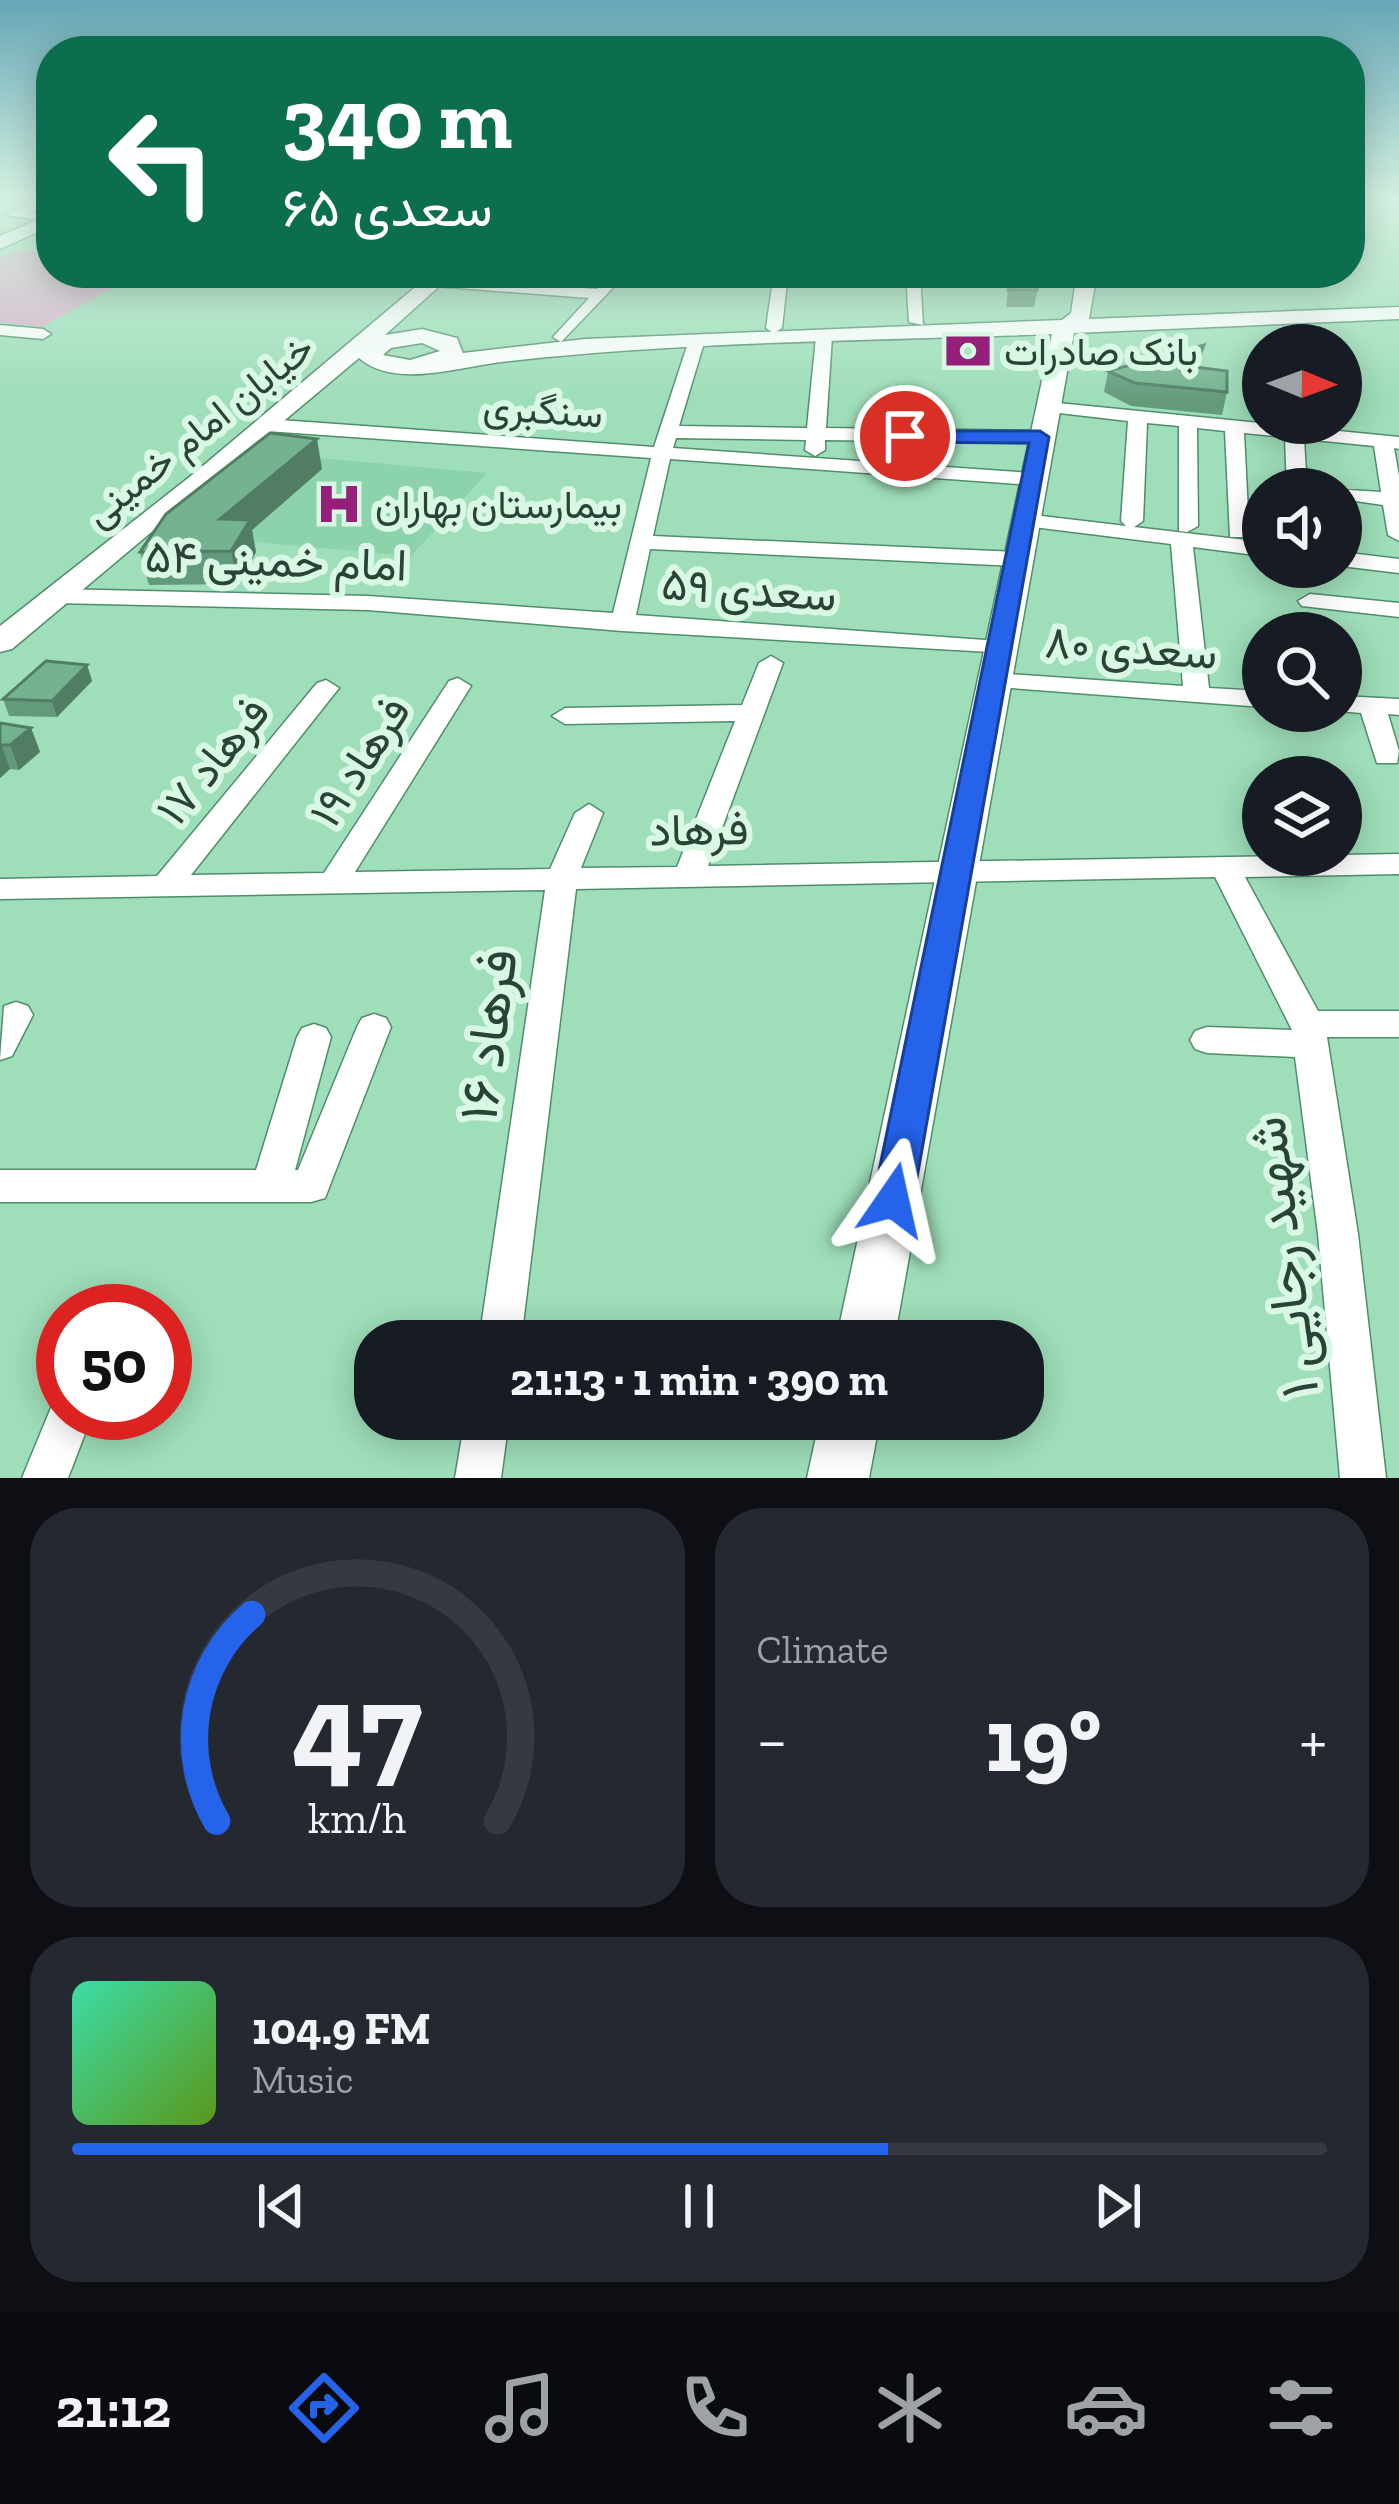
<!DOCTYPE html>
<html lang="en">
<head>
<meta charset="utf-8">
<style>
  :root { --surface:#171b24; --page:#242831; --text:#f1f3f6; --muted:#9ea1a6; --line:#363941; --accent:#2563eb }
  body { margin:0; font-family:"Zilla Slab",Vazirmatn,serif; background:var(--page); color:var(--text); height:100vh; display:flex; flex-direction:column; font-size:45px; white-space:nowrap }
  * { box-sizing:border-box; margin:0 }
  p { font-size:39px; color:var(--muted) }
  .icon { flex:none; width:66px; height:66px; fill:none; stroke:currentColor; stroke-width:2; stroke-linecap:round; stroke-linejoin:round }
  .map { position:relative; height:1478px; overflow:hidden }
  .details { display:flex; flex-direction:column; gap:30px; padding:30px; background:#0d0f14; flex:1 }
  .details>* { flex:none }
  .banner { position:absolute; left:36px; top:36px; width:1329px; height:252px; border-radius:48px; box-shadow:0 6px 30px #0003; background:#0b6e4f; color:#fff; overflow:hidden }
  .needle { width:78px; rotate:91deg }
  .fabs { position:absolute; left:1242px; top:324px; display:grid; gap:24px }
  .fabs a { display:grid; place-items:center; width:120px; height:120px; border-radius:50%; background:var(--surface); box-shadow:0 6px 30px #0003; font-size:60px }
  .speed { position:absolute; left:36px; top:1284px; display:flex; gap:24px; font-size:60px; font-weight:700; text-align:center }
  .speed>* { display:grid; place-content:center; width:156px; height:156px; border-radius:50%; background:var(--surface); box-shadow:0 6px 30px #0003; line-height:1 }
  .speed .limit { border:18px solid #d22; background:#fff; color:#111 }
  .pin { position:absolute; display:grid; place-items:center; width:102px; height:102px; color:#fff; margin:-51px; border:6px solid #fff; border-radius:50%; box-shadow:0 3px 12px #0007 }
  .me { position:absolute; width:132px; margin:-66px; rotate:11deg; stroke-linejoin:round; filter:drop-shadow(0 0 9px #0008) }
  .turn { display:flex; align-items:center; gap:42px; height:252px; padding:0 48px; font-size:54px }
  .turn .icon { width:156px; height:156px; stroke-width:2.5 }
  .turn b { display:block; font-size:84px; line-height:102px }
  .big { font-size:90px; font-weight:700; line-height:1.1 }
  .details .card { flex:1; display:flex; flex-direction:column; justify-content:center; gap:18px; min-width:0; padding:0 42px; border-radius:48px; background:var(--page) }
  .details .dial { align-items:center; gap:0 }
  .dial svg { height:312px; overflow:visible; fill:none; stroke:var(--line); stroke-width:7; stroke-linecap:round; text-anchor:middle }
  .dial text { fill:var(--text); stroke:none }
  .song { display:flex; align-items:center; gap:36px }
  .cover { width:144px; height:144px; border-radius:18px; background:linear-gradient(135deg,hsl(160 70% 55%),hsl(90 70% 35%)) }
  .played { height:12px; border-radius:6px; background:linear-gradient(90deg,var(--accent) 65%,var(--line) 65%) }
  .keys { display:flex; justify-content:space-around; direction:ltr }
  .heat { display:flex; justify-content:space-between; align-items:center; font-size:66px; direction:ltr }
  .details .tiles { flex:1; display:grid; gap:30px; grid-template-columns:1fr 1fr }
  .card:last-child { grid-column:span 2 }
  .trip { position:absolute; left:354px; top:1320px; width:690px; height:120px; border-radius:48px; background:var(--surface); box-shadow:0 6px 30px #0003; font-weight:700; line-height:120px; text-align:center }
  .dock { display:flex; height:192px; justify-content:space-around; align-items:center; background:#090b0e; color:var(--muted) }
  .dock .icon { width:84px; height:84px }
  .dock .current { color:var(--accent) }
  .dock b { font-size:54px; color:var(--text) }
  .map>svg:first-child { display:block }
</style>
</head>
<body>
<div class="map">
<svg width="1399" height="1478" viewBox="0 0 1399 1478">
  <rect width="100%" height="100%" fill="#9edeb9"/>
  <path fill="#8cd3ab" d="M 274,454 L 487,473 L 411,556 L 186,536 Z"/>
  <path fill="#d9aecb" d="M 16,250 L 51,253 L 51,273 L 140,273 L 42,327 L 0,322 L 0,258 Z"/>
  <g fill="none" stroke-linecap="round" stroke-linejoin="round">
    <g stroke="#4f8d6b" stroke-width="3">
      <g id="minor">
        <path d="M 44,197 L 51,197 L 51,203 L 30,212 L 51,214 L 51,222 L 6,215 Z"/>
        <path d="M 1387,197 L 1399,197 L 1399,201 L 1389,200 Z"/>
        <path d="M 612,273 L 627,273 L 561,342 L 553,337 L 589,298 L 433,286 L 426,282 L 433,278 L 597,289 Z"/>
        <path d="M 774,273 L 788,273 L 782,328 L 774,333 L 766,328 Z"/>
        <path d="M 906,273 L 920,273 L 923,325 L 909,322 Z"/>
        <path d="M 0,325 L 43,329 L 51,334 L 43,339 L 0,335 Z"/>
        <path d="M 824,332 L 832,337 L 826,428 L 1040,431 L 1050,437 L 1040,443 L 825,440 L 825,450 L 815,456 L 805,450 L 806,440 L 676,438 L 673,448 L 1032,473 L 1042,479 L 1032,485 L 670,459 L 653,536 L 1017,552 L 1028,559 L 1017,566 L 650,549 L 636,615 L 999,641 L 1008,643 L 1011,648 L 1008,653 L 622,631 L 368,610 L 56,603 L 44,596 L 56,589 L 368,596 L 613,613 L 651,458 L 266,431 L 257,425 L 266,419 L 654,447 L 688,343 L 696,338 L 704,343 L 679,426 L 807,428 L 816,337 Z"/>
        <path d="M 1048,402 L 1399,437 L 1399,449 L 1394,448 L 1399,476 L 1399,541 L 1388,535 L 1383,505 L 1341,499 L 1341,489 L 1334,489 L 1381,492 L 1374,446 L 1304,439 L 1307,489 L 1287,489 L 1285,437 L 1244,433 L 1249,532 L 1246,537 L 1230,537 L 1225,431 L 1197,428 L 1198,526 L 1187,532 L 1179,531 L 1179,426 L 1147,423 L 1143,521 L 1134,527 L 1263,542 L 1263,556 L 1193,547 L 1209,688 L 1263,691 L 1263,707 L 984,686 L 980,681 L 984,676 L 993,673 L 1183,686 L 1171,544 L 1025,526 L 1014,520 L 1025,514 L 1126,526 L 1121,521 L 1128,421 L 1042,411 L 1042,403 Z"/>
        <path d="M 1341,552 L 1399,559 L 1399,573 L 1341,566 Z"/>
        <path d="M 1310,594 L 1399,603 L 1399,617 L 1302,606 L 1298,601 Z"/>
        <path d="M 771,656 L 783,663 L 708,866 L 1399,854 L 1399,874 L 1245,877 L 1318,1011 L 1399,1011 L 1399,1037 L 1327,1037 L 1358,1234 L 1386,1478 L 1340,1478 L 1318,1234 L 1295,1057 L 1207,1053 L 1195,1049 L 1190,1040 L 1195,1031 L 1207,1027 L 1292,1030 L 1215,877 L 576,889 L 521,1341 L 479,1341 L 545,890 L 0,899 L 0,879 L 157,876 L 317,683 L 326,680 L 339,688 L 191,875 L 324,873 L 449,681 L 458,678 L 471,686 L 355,872 L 550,869 L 575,813 L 589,804 L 603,813 L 581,868 L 677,867 L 735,721 L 565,724 L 552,716 L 565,708 L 742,705 L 759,663 Z"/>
        <path d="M 1341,696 L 1399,699 L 1399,715 L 1388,714 L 1399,751 L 1397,763 L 1377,763 L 1361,713 L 1338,711 Z"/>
        <path d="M 16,1002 L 28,1006 L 33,1015 L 12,1056 L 0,1060 L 4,1006 Z"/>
        <path d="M 374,1014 L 386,1018 L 391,1027 L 325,1198 L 311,1202 L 0,1202 L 0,1170 L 256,1170 L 297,1037 L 302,1028 L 314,1024 L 326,1028 L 331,1037 L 295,1170 L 298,1170 L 357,1027 L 362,1018 Z"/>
        <path d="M 63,1394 L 63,1413 L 93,1413 L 68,1478 L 22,1478 L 55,1398 Z"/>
        <path d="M 465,1419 L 509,1419 L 501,1478 L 455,1478 Z"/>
      </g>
    </g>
    <g stroke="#4f8d6b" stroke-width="3">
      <g id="major">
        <path d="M 51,214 L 51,226 L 0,249 L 0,236 Z"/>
        <path d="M 432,273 L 454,273 L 385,335 L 422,329 L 457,338 L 463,353 L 585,339 L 1062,320 L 1071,313 L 1077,273 L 1097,273 L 1089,319 L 1399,307 L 1399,319 L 1074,333 L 894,1341 L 836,1341 L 1052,334 C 869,341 683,341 501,362 C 458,367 394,389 359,358 L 12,649 L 0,652 L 0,626 L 192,475 ZM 422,343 L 440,351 L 410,360 L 383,355 L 391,348 Z"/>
        <path d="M 820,1419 L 880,1419 L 869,1478 L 807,1478 Z"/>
      </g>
    </g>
    <use href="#minor" fill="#fff" fill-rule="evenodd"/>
    <use href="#major" fill="#fff" fill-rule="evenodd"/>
  </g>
  <g fill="#649a7c">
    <path d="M 1041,273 L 1034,307 L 1006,307 L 1008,290 Z"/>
    <path d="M 1199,368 L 1227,392 L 1222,415 L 1131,406 L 1104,392 L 1108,371 Z"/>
    <path d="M 322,469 L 252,530 L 256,552 L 238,584 L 149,585 L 140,552 Z"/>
    <path d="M 87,665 L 92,681 L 57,717 L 9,716 L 3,699 Z"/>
    <path d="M 0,723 L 31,728 L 40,752 L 19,770 L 10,769 L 0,778 Z"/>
  </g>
  <g fill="#517d65">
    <path d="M 317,439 L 322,469 L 252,530 L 256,552 L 238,584 L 231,551 L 220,519 Z"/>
    <path d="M 87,665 L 92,681 L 57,717 L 52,701 Z"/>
    <path d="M 31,728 L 40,752 L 19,770 L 10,745 Z"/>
    <path d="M 1,744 L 10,769 L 0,778 L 0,745 Z"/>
  </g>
  <g fill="#74b390" stroke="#517d65" stroke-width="3">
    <path d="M 1012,273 L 1040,273 L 1037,290 L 1008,290 Z"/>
    <path d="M 1204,345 L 1195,367 L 1227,371 L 1227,392 L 1135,383 L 1108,371 Z"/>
    <path d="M 270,433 L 317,439 L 220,519 L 250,520 L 231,551 L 140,552 L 166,514 Z"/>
    <path d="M 46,661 L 87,665 L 52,701 L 3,699 Z"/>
    <path d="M 0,723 L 31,728 L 10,745 L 0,745 Z"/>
  </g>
  <linearGradient id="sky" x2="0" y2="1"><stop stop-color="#65a6b5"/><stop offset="0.49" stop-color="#d3f0e0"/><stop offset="1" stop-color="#d3f0e0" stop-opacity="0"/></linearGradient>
  <rect width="1399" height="403" fill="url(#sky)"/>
  <path fill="#2563eb" stroke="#184099" stroke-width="3" d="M 1040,431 L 1049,437 L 913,1200 L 907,1212 L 893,1217 L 879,1212 L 873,1200 L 1029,443 L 905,442 L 896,436 L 905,431 Z"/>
  <defs>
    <g id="bank-bare" transform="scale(3.6)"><path d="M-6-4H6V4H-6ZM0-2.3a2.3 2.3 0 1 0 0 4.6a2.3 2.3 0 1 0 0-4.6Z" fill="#951f7b" stroke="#d8f7e4" stroke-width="2.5" paint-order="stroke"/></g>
    <g id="hospital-bare" transform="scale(3.6)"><path d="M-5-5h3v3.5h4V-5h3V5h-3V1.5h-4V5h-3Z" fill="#951f7b" stroke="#d8f7e4" stroke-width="2.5" paint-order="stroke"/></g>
  </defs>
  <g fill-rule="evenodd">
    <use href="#bank-bare" x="968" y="351"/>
    <use href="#hospital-bare" x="339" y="504"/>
  </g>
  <g text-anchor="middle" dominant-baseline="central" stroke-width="12" stroke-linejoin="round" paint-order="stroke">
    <g font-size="39" fill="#294435" stroke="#d8f7e4" text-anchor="start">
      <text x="1004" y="351">بانک صادرات</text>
      <text x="375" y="504">بیمارستان بهاران</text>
    </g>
    <g font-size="39" fill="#294435" stroke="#d8f7e4">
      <text transform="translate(543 410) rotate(4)">سنگبری</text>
      <text transform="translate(199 430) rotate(-39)">خیابان امام خمینی</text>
    </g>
    <g font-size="45" fill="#294435" stroke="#d8f7e4">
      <text transform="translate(276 561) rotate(2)">امام خمینی ۵۴</text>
      <text transform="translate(749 590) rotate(4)">سعدی ۵۹</text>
      <text transform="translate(1131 648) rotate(4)">سعدی ۸۰</text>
      <text transform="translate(213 761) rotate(-51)">فرهاد ۱۷</text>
      <text transform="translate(360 762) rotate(-57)">فرهاد ۱۹</text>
      <text transform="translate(699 830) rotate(-1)">فرهاد</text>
    </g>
    <g font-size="54" fill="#294435" stroke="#d8f7e4">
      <text transform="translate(488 1035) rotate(-83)">فرهاد ۱۶</text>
      <text transform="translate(1283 1257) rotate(-97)">شهید رجایی ۱</text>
    </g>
  </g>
</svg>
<div class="fabs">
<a><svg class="needle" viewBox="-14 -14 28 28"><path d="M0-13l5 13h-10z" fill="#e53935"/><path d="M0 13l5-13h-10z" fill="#9ea1a6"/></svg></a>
<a><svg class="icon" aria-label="sound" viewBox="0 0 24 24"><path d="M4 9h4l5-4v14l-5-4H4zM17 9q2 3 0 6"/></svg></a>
<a><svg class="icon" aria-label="search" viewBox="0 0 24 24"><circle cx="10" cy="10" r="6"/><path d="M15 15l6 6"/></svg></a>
<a><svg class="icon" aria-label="layers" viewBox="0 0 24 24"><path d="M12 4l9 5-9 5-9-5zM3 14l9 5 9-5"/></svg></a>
</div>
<div class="speed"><div class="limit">50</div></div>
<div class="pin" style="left:905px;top:436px;background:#d93025"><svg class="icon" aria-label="arrive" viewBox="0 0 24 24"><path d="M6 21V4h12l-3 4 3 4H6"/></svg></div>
<svg class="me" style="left:893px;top:1200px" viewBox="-20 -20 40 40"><path d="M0-17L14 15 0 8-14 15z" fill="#2563eb" stroke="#fff" stroke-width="4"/></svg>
<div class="trip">21:13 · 1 min · 390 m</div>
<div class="banner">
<div class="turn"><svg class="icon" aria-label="left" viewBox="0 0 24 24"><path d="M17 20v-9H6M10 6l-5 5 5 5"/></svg><div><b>340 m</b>سعدی ۶۵</div></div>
</div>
</div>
<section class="details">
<div class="tiles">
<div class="card dial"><svg viewBox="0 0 100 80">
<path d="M14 69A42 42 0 1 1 86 69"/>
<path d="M14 69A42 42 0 0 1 23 16" stroke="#2563eb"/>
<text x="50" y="56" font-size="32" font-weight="700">47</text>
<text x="50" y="72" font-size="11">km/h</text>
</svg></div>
<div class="card"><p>Climate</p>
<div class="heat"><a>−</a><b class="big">19°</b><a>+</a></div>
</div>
<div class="card">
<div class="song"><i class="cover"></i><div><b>104.9 FM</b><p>Music</p></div></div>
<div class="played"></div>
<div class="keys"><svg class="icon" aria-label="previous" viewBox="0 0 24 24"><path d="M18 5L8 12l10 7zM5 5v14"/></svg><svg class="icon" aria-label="pause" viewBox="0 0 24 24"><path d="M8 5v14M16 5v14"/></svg><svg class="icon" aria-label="next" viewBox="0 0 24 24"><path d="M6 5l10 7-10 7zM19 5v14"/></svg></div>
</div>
</div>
</section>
<nav class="dock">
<b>21:12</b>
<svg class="icon current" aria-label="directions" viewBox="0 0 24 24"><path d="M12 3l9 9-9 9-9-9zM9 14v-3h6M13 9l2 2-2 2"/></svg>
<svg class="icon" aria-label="music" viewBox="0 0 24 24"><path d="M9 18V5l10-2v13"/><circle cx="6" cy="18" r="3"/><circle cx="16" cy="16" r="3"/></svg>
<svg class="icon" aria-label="phone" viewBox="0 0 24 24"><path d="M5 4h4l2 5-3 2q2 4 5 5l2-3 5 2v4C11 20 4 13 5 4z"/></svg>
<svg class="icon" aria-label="climate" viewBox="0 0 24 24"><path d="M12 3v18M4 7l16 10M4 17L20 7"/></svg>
<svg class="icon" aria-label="car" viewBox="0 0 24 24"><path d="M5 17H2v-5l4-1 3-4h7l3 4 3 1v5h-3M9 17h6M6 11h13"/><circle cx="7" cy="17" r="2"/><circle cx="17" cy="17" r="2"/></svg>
<svg class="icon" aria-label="filters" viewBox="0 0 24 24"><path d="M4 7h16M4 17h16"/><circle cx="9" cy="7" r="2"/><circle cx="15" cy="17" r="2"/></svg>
</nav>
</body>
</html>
